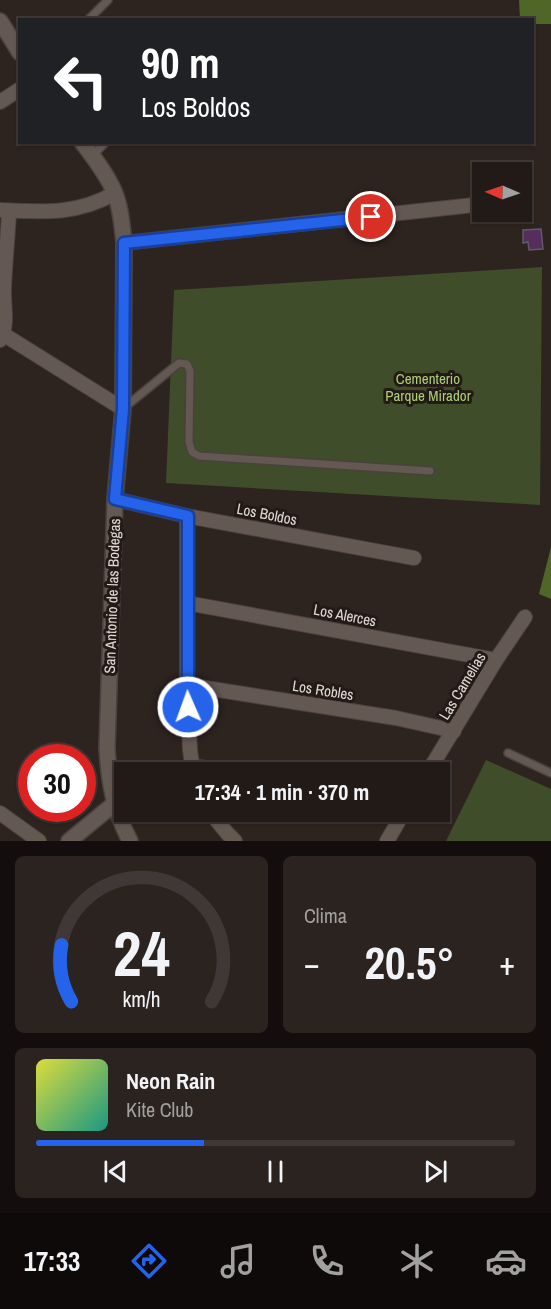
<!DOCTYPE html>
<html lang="es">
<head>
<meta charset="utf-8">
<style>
  :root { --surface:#221a17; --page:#2a2320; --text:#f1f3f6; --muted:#a2a1a1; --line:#3f3836; --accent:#2563eb }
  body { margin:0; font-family:"Archivo Narrow",sans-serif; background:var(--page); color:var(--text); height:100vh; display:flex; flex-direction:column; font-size:22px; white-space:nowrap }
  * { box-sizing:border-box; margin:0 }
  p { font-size:20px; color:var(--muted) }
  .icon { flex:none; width:33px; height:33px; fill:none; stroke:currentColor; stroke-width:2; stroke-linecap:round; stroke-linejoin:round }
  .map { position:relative; height:841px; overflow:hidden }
  .side { display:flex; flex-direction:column; gap:15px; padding:15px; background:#130e0d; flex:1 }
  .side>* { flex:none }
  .top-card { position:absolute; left:18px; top:18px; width:516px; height:126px; border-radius:0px; box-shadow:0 2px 4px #0004,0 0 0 2px var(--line); background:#202124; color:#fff; overflow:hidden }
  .needle { width:39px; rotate:272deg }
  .fabs { position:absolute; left:472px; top:162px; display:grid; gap:12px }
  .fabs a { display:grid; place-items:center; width:60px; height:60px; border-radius:0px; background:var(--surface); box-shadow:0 2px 4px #0004,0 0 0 2px var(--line); font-size:30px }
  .speed { position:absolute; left:18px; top:744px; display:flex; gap:12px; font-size:30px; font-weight:700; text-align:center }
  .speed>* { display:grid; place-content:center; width:78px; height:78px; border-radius:50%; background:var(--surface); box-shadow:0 2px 4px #0004,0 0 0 2px var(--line); line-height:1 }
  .speed .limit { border:9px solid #d22; background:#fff; color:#111 }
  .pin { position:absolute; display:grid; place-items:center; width:51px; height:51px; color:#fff; margin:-26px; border:3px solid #fff; border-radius:50%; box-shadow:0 2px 6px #0007 }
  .me { position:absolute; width:66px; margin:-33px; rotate:358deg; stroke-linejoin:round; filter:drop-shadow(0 0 4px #0008) }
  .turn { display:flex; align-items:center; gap:21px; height:126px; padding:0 24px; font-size:27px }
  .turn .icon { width:78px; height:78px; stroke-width:2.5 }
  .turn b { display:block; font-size:42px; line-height:51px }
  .big { font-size:45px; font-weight:800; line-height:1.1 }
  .side .tile { flex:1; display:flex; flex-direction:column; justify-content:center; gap:9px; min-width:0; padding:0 21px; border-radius:9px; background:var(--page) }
  .side .dial { align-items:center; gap:0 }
  .dial svg { height:156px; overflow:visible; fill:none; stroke:var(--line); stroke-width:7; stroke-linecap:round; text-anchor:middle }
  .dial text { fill:var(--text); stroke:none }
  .song { display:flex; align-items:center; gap:18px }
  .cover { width:72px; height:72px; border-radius:9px; background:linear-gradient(135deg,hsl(60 70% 55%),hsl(170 70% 35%)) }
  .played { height:6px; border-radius:3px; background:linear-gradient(90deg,var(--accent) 35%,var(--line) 35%) }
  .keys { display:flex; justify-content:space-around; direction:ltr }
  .heat { display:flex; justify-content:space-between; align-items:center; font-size:33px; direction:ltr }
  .side .tiles { flex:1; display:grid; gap:15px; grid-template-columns:1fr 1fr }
  .tile:last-child { grid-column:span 2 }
  .trip { position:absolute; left:114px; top:762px; width:336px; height:60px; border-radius:0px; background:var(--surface); box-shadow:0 2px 4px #0004,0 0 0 2px var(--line); font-weight:800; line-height:60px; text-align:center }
  .tab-bar { display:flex; height:96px; justify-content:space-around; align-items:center; background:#0e0a09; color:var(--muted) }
  .tab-bar .icon { width:42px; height:42px }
  .tab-bar .active { color:var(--accent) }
  .tab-bar b { font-size:27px; color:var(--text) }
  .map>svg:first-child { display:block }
</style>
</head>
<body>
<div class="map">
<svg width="551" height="841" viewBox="0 0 551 841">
  <rect width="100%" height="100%" fill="#2d231f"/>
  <g fill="#3f4d2b">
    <path d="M 542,267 L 540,505 L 166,483 L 174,290 Z"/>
    <path d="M 486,760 L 551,789 L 551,841 L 446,841 Z"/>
  </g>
  <g fill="#4f6628">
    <path d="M 519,0 L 551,0 L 551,24 L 533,24 L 532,20 L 520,19 Z"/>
    <path d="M 551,547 L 551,599 L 539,594 Z"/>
  </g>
  <path fill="#552e5e" stroke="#625a64" stroke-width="1.5" d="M 541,229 L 543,249 L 529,250 L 528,242 L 523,243 L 523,230 Z"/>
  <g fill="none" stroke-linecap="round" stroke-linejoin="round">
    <g stroke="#4a413e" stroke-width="10">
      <g id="service">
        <path d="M 88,20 L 108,0"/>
        <path d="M 92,156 L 106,142"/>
        <path d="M 125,407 L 179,363 L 187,364 L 190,371 L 189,442 L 192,452 L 199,456 L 430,471"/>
        <path d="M 508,753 L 551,773"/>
      </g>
    </g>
    <g stroke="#4a413e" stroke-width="16">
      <g id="minor">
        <path d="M 0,102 L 20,89"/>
        <path d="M 1,210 C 43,212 77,215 115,193"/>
        <path d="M 124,243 L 483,204"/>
        <path d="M 3,334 L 123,409"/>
        <path d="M 0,340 C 9,324 3,305 4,288 C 5,262 8,236 9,211"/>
        <path d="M 115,499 L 187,516 L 414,558"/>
        <path d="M 187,516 L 187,685 L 190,750 L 193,772"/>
        <path d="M 187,603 L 496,660"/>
        <path d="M 187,685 L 396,718 L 454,731"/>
        <path d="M 191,766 L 236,772"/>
        <path d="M 428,772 L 496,660 L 525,617"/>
        <path d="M 210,812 L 227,833 L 235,841"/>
        <path d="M 0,813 L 39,841"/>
        <path d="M 387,841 L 404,812"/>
      </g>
    </g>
    <g stroke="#4a413e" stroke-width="18">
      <g id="tertiary">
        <path d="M 0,21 L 20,53"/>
        <path d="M 82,142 C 94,158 106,173 114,191 C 121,207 122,226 124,243 L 123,409 L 115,499 L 107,748 C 109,783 114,810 130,841"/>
        <path d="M 69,841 L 114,804"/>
      </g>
    </g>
    <use href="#service" stroke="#645853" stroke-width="7"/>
    <use href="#minor" stroke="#645853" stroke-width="14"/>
    <use href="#tertiary" stroke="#645853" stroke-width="15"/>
  </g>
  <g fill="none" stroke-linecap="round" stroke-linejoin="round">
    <g stroke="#184099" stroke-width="15">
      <path id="route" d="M 188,707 L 188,516 L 115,499 L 123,409 L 124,243 L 371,217"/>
    </g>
    <use href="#route" stroke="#2563eb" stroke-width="10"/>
  </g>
  <g text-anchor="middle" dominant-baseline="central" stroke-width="6" stroke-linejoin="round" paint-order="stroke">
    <g font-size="15" fill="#accf77" stroke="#241a15">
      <text x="428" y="378">Cementerio<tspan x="428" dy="17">Parque Mirador</tspan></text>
    </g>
    <g font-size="15" fill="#e0d9d6" stroke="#241a15">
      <text transform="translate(267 514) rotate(11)">Los Boldos</text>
      <text transform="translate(112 596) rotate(-88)">San Antonio de las Bodegas</text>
      <text transform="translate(345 615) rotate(11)">Los Alerces</text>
      <text transform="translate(462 686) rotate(-59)">Las Camelias</text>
      <text transform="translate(323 690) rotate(9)">Los Robles</text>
    </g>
  </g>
</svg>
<div class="fabs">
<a><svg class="needle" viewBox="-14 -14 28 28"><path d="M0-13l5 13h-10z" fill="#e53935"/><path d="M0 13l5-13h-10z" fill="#a2a1a1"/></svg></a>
</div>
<div class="speed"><div class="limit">30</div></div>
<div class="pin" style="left:371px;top:217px;background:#d93025"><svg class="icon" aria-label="arrive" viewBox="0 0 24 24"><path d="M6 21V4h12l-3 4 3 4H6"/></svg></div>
<svg class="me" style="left:188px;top:707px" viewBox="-20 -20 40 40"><circle r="17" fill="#2563eb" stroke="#fff" stroke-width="3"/><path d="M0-11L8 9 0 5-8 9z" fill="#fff"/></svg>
<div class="trip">17:34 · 1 min · 370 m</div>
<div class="top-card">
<div class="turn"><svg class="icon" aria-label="left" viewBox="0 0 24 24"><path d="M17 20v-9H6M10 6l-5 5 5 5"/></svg><div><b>90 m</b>Los Boldos</div></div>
</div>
</div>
<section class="side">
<div class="tiles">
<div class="tile dial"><svg viewBox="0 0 100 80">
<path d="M14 69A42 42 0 1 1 86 69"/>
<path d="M14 69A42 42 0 0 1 9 40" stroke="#2563eb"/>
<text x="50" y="56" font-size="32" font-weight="700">24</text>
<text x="50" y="72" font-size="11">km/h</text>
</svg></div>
<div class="tile"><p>Clima</p>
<div class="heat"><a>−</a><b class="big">20.5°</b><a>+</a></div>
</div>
<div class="tile">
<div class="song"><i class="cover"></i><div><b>Neon Rain</b><p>Kite Club</p></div></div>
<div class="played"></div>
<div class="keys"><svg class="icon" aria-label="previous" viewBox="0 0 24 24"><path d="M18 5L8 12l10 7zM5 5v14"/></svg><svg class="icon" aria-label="pause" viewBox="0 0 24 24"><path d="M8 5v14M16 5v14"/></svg><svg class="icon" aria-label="next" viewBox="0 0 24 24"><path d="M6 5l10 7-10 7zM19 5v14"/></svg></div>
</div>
</div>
</section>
<nav class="tab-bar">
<b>17:33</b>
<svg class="icon active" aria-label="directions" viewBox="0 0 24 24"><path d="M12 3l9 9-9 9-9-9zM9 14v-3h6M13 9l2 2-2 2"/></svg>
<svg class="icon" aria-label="music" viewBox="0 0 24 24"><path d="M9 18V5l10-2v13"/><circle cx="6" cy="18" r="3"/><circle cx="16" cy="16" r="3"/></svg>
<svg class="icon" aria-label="phone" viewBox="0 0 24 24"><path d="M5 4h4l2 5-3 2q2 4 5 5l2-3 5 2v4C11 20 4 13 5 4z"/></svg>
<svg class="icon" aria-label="climate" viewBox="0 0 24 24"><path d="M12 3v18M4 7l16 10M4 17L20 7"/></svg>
<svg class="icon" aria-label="car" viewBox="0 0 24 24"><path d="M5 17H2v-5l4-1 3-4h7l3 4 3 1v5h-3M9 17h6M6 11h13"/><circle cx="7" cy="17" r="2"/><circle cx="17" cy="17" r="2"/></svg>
</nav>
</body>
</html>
